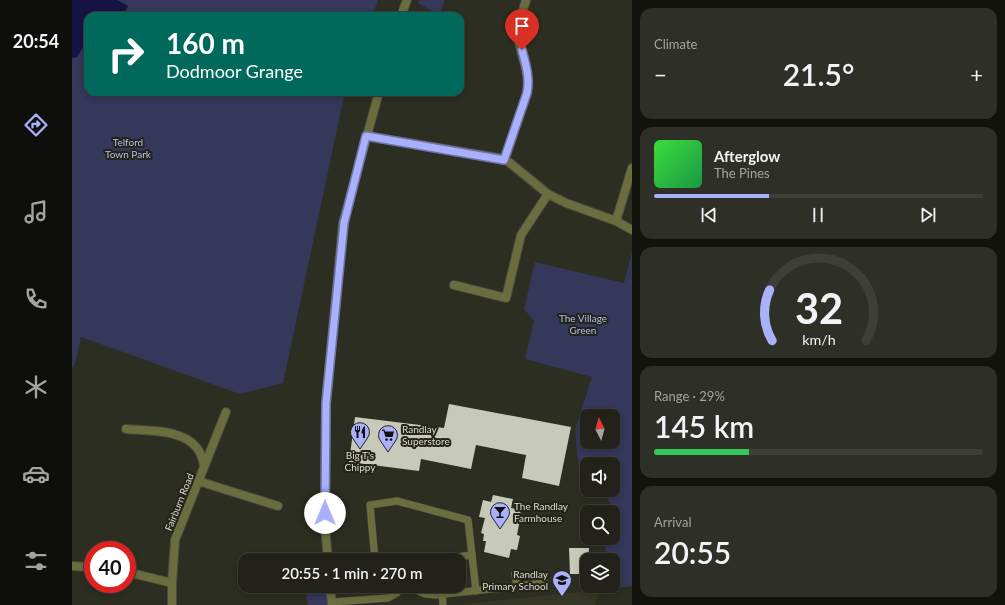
<!DOCTYPE html>
<html lang="en">
<head>
<meta charset="utf-8">
<style>
  :root { --surface:#22221a; --page:#2e2f27; --text:#f1f3f6; --muted:#a2a4a2; --line:#3f3f39; --accent:#a9b0fc }
  body { margin:0; font-family:Lato,sans-serif; background:var(--page); color:var(--text); height:100vh; display:flex; flex-direction:column; font-size:15px; white-space:nowrap }
  * { box-sizing:border-box; margin:0 }
  p { font-size:13px; color:var(--muted) }
  .icon { flex:none; width:22px; height:22px; fill:none; stroke:currentColor; stroke-width:2; stroke-linecap:round; stroke-linejoin:round }
  .map { position:relative; flex:1; overflow:hidden }
  .details { display:flex; flex-direction:column; gap:8px; padding:8px; background:#13130e; width:373px }
  .details>* { flex:none }
  .hud { position:absolute; left:12px; top:12px; width:380px; height:84px; border-radius:12px; box-shadow:0 2px 6px #0003,0 0 0 1px var(--line); background:#00695c; color:#fff; overflow:hidden }
  .needle { width:26px; rotate:354deg }
  .buttons { position:absolute; left:508px; top:409px; display:grid; gap:8px }
  .buttons a { display:grid; place-items:center; width:40px; height:40px; border-radius:8px; background:var(--surface); box-shadow:0 2px 6px #0003,0 0 0 1px var(--line); font-size:20px }
  .speed { position:absolute; left:12px; top:541px; display:flex; gap:8px; font-size:20px; font-weight:700; text-align:center }
  .speed>* { display:grid; place-content:center; width:52px; height:52px; border-radius:50%; background:var(--surface); box-shadow:0 2px 6px #0003,0 0 0 1px var(--line); line-height:1 }
  .speed .limit { border:6px solid #d22; background:#fff; color:#111 }
  .pin { position:absolute; display:grid; place-items:center; width:34px; height:34px; color:#fff; margin:-41px -17px; border-radius:50% 50% 50% 0; rotate:-45deg; box-shadow:0 0 4px #0007 }
  .pin .icon { rotate:45deg }
  .me { position:absolute; width:44px; margin:-22px; rotate:0deg; stroke-linejoin:round; filter:drop-shadow(0 0 3px #0008) }
  .turn { display:flex; align-items:center; gap:14px; height:84px; padding:0 16px; font-size:18px }
  .turn .icon { width:52px; height:52px; stroke-width:2.5 }
  .turn b { display:block; font-size:28px; line-height:34px }
  .big { font-size:30px; font-weight:600; line-height:1.1 }
  .details .card { flex:1; display:flex; flex-direction:column; justify-content:center; gap:6px; min-width:0; padding:0 14px; border-radius:12px; background:var(--page) }
  .details .dial { align-items:center; gap:0 }
  .dial svg { height:104px; overflow:visible; fill:none; stroke:var(--line); stroke-width:7; stroke-linecap:round; text-anchor:middle }
  .dial text { fill:var(--text); stroke:none }
  .song { display:flex; align-items:center; gap:12px }
  .cover { width:48px; height:48px; border-radius:6px; background:linear-gradient(135deg,hsl(120 70% 55%),hsl(140 70% 35%)) }
  .played { height:4px; border-radius:2px; background:linear-gradient(90deg,var(--accent) 35%,var(--line) 35%) }
  .keys { display:flex; justify-content:space-around; direction:ltr }
  .heat { display:flex; justify-content:space-between; align-items:center; font-size:22px; direction:ltr }
  .charge { height:6px; border-radius:3px; background:linear-gradient(90deg,#34c759 29%,var(--line) 0) }
  .trip { position:absolute; left:166px; top:553px; width:228px; height:40px; border-radius:12px; background:var(--surface); box-shadow:0 2px 6px #0003,0 0 0 1px var(--line); font-weight:600; line-height:40px; text-align:center }
  main { display:flex; flex:1; min-height:0 }
  .dock { display:flex; flex-direction:column; width:72px; justify-content:space-around; align-items:center; background:#0e0e0a; color:var(--muted) }
  .dock .icon { width:28px; height:28px }
  .dock .on { color:var(--accent) }
  .dock b { font-size:18px; color:var(--text) }
  .map>svg:first-child { display:block }
</style>
</head>
<body>
<main>
<nav class="dock">
<b>20:54</b>
<svg class="icon on" aria-label="directions" viewBox="0 0 24 24"><path d="M12 3l9 9-9 9-9-9zM9 14v-3h6M13 9l2 2-2 2"/></svg>
<svg class="icon" aria-label="music" viewBox="0 0 24 24"><path d="M9 18V5l10-2v13"/><circle cx="6" cy="18" r="3"/><circle cx="16" cy="16" r="3"/></svg>
<svg class="icon" aria-label="phone" viewBox="0 0 24 24"><path d="M5 4h4l2 5-3 2q2 4 5 5l2-3 5 2v4C11 20 4 13 5 4z"/></svg>
<svg class="icon" aria-label="climate" viewBox="0 0 24 24"><path d="M12 3v18M4 7l16 10M4 17L20 7"/></svg>
<svg class="icon" aria-label="car" viewBox="0 0 24 24"><path d="M5 17H2v-5l4-1 3-4h7l3 4 3 1v5h-3M9 17h6M6 11h13"/><circle cx="7" cy="17" r="2"/><circle cx="17" cy="17" r="2"/></svg>
<svg class="icon" aria-label="filters" viewBox="0 0 24 24"><path d="M4 7h16M4 17h16"/><circle cx="9" cy="7" r="2"/><circle cx="15" cy="17" r="2"/></svg>
</nav>
<div class="map">
<svg width="560" height="605" viewBox="0 0 560 605">
  <rect width="100%" height="100%" fill="#2d2e22"/>
  <path fill="#353623" d="M 527,590 L 523,605 L 383,605 Z"/>
  <g fill="#35375b" fill-rule="evenodd">
    <path d="M 0,0 L 306,0 L 300,16 L 16,16 L 16,92 L 273,92 L 211,383 L 168,394 L 9,337 L 3,364 L 0,368 Z"/>
    <path d="M 347,0 L 373,0 L 367,15 L 346,3 Z"/>
    <path d="M 560,252 L 560,586 L 527,590 L 527,586 L 541,586 L 541,560 L 531,560 L 536,538 L 541,538 L 541,508 L 535,498 L 509,493 L 503,429 L 520,377 L 453,359 L 462,321 L 452,309 L 463,262 L 552,283 ZM 515,416 L 541,416 L 541,442 L 515,442 ZM 515,464 L 541,464 L 541,490 L 515,490 Z"/>
    <path d="M 233,586 L 253,586 L 256,605 L 236,605 Z"/>
  </g>
  <path fill="#161344" d="M 0,0 L 45,0 L 56,6 L 51,16 L 16,16 L 16,41 L 15,41 L 5,57 L 0,58 Z"/>
  <g fill="#c7c9ba">
    <path d="M 377,404 L 499,427 L 487,486 L 450,478 L 454,455 L 404,445 L 399,469 L 349,459 L 347,471 L 277,462 L 283,417 L 372,428 Z"/>
    <path d="M 421,495 L 441,499 L 439,508 L 449,510 L 446,524 L 447,524 L 445,535 L 448,536 L 445,550 L 439,549 L 437,558 L 412,552 L 414,541 L 411,541 L 412,534 L 409,533 L 413,518 L 407,517 L 411,500 L 419,502 Z"/>
    <path d="M 497,548 L 517,548 L 515,574 L 498,574 Z"/>
  </g>
  <g fill="none" stroke-linecap="round" stroke-linejoin="round">
    <g stroke="#494a3f" stroke-width="8">
      <g id="service">
        <path d="M 303,560 L 298,505 L 325,501 L 396,520 L 404,591"/>
        <path d="M 361,560 L 400,555"/>
        <path d="M 443,574 L 445,586"/>
        <path d="M 336,586 L 353,594 L 364,595 L 473,583"/>
        <path d="M 370,594 L 371,605"/>
        <path d="M 260,602 L 316,598 L 325,593 L 330,586"/>
      </g>
    </g>
    <g stroke="#494a3f" stroke-width="10">
      <g id="minor">
        <path d="M 294,136 L 433,159 L 476,194 L 494,203 L 544,221 L 560,230"/>
        <path d="M 433,159 L 455,93 C 459,70 446,53 446,31 C 447,20 451,10 454,0"/>
        <path d="M 544,221 L 560,168"/>
        <path d="M 382,285 L 434,298 L 449,235 L 476,194"/>
        <path d="M 54,429 C 75,431 111,429 125,448 C 129,453 131,460 132,466"/>
        <path d="M 126,481 L 206,506"/>
        <path d="M 0,566 L 21,567"/>
        <path d="M 55,572 L 100,583"/>
        <path d="M 100,605 L 100,583 L 103,540 L 154,412"/>
      </g>
    </g>
    <g stroke="#494a3f" stroke-width="10">
      <g id="tertiary">
        <path d="M 329,16 L 335,0"/>
        <path d="M 256,560 L 253,527 L 254,403 L 271,223 L 307,92"/>
        <path d="M 258,586 L 260,605"/>
      </g>
    </g>
    <use href="#service" stroke="#6a6d3e" stroke-width="7"/>
    <use href="#minor" stroke="#6a6d3e" stroke-width="8"/>
    <use href="#tertiary" stroke="#6a6d3e" stroke-width="8"/>
  </g>
  <g fill="none" stroke-linecap="round" stroke-linejoin="round">
    <g stroke="#6e72a4" stroke-width="10">
      <path id="route" d="M 253,513 L 254,403 L 272,223 L 294,136 L 432,160 L 455,93 C 458,78 454,65 450,50"/>
    </g>
    <use href="#route" stroke="#a9b0fc" stroke-width="7"/>
  </g>
  <defs>
    <g id="restaurant-pin" transform="scale(1)"><path d="M0 17L-7.5 6A9.5 9.5 0 1 1 7.5 6Z" fill="#a9b0fc" stroke="#242419"/><path d="M-5-6h1v4h1v-4h1v4h1v-4h1v5L-1.5 .5V6h-2V.5L-5-1ZM5-6V6H3V1.5H1.5Q1.5-4 5-6Z" fill="#111"/></g>
    <g id="supermarket-pin" transform="scale(1)"><path d="M0 17L-7.5 6A9.5 9.5 0 1 1 7.5 6Z" fill="#a9b0fc" stroke="#242419"/><path d="M-6-5.5h2.5l.6 2H6L4.5 2H-2.5L-4.4-4H-6ZM-1.5 3.2a1.3 1.3 0 1 0 .1 0ZM3 3.2a1.3 1.3 0 1 0 .1 0Z" fill="#111"/></g>
    <g id="bar-pin" transform="scale(1)"><path d="M0 17L-7.5 6A9.5 9.5 0 1 1 7.5 6Z" fill="#a9b0fc" stroke="#242419"/><path d="M-6-5H6L.8 .8V4.5H3.5V6h-7V4.5H-.8V.8Z" fill="#111"/></g>
    <g id="school-pin" transform="scale(1)"><path d="M0 17L-7.5 6A9.5 9.5 0 1 1 7.5 6Z" fill="#a9b0fc" stroke="#242419"/><path d="M0-5L7-2L0 1L-7-2ZM-4 1L0 2.5L4 1V4Q0 6-4 4Z" fill="#111"/></g>
  </defs>
  <g fill-rule="evenodd">
    <use href="#restaurant-pin" x="288" y="432"/>
    <use href="#supermarket-pin" x="316" y="435"/>
    <use href="#bar-pin" x="428" y="512"/>
    <use href="#school-pin" x="490" y="580"/>
  </g>
  <g text-anchor="middle" dominant-baseline="central" stroke-width="4" stroke-linejoin="round" paint-order="stroke">
    <g font-size="10" fill="#b9bff1" stroke="#242419">
      <text x="56" y="142">Telford<tspan x="56" dy="12">Town Park</tspan></text>
      <text x="511" y="318">The Village<tspan x="511" dy="12">Green</tspan></text>
    </g>
    <g font-size="10" fill="#dcdcd5" stroke="#242419" text-anchor="start">
      <text x="330" y="429">Randlay<tspan x="330" dy="12">Superstore</tspan></text>
      <text x="288" y="455" text-anchor="middle">Big T's<tspan x="288" dy="12">Chippy</tspan></text>
      <text x="442" y="506">The Randlay<tspan x="442" dy="12">Farmhouse</tspan></text>
      <text x="476" y="574" text-anchor="end">Randlay<tspan x="476" dy="12">Primary School</tspan></text>
    </g>
    <g font-size="10" fill="#dcdcd5" stroke="#242419">
      <text transform="translate(107 502) rotate(-68)">Fairburn Road</text>
    </g>
  </g>
</svg>
<div class="buttons">
<a><svg class="needle" viewBox="-14 -14 28 28"><path d="M0-13l5 13h-10z" fill="#e53935"/><path d="M0 13l5-13h-10z" fill="#a2a4a2"/></svg></a>
<a><svg class="icon" aria-label="sound" viewBox="0 0 24 24"><path d="M4 9h4l5-4v14l-5-4H4zM17 9q2 3 0 6"/></svg></a>
<a><svg class="icon" aria-label="search" viewBox="0 0 24 24"><circle cx="10" cy="10" r="6"/><path d="M15 15l6 6"/></svg></a>
<a><svg class="icon" aria-label="layers" viewBox="0 0 24 24"><path d="M12 4l9 5-9 5-9-5zM3 14l9 5 9-5"/></svg></a>
</div>
<div class="speed"><div class="limit">40</div></div>
<div class="pin" style="left:450px;top:50px;background:#d93025"><svg class="icon" aria-label="arrive" viewBox="0 0 24 24"><path d="M6 21V4h12l-3 4 3 4H6"/></svg></div>
<svg class="me" style="left:253px;top:513px" viewBox="-20 -20 40 40"><circle r="19" fill="#fff"/><path d="M0-13L10 11 0 6-10 11z" fill="#a9b0fc"/></svg>
<div class="trip">20:55 · 1 min · 270 m</div>
<div class="hud">
<div class="turn"><svg class="icon" aria-label="right" viewBox="0 0 24 24"><path d="M7 20v-9h11M14 6l5 5-5 5"/></svg><div><b>160 m</b>Dodmoor Grange</div></div>
</div>
</div>
<section class="details">
<div class="card"><p>Climate</p>
<div class="heat"><a>−</a><b class="big">21.5°</b><a>+</a></div>
</div>
<div class="card">
<div class="song"><i class="cover"></i><div><b>Afterglow</b><p>The Pines</p></div></div>
<div class="played"></div>
<div class="keys"><svg class="icon" aria-label="previous" viewBox="0 0 24 24"><path d="M18 5L8 12l10 7zM5 5v14"/></svg><svg class="icon" aria-label="pause" viewBox="0 0 24 24"><path d="M8 5v14M16 5v14"/></svg><svg class="icon" aria-label="next" viewBox="0 0 24 24"><path d="M6 5l10 7-10 7zM19 5v14"/></svg></div>
</div>
<div class="card dial"><svg viewBox="0 0 100 80">
<path d="M14 69A42 42 0 1 1 86 69"/>
<path d="M14 69A42 42 0 0 1 12 30" stroke="#a9b0fc"/>
<text x="50" y="56" font-size="32" font-weight="700">32</text>
<text x="50" y="72" font-size="11">km/h</text>
</svg></div>
<div class="card"><p>Range · 29%</p><b class="big">145 km</b><div class="charge"></div></div>
<div class="card"><p>Arrival</p><b class="big">20:55</b></div>
</section>
</main>
</body>
</html>
